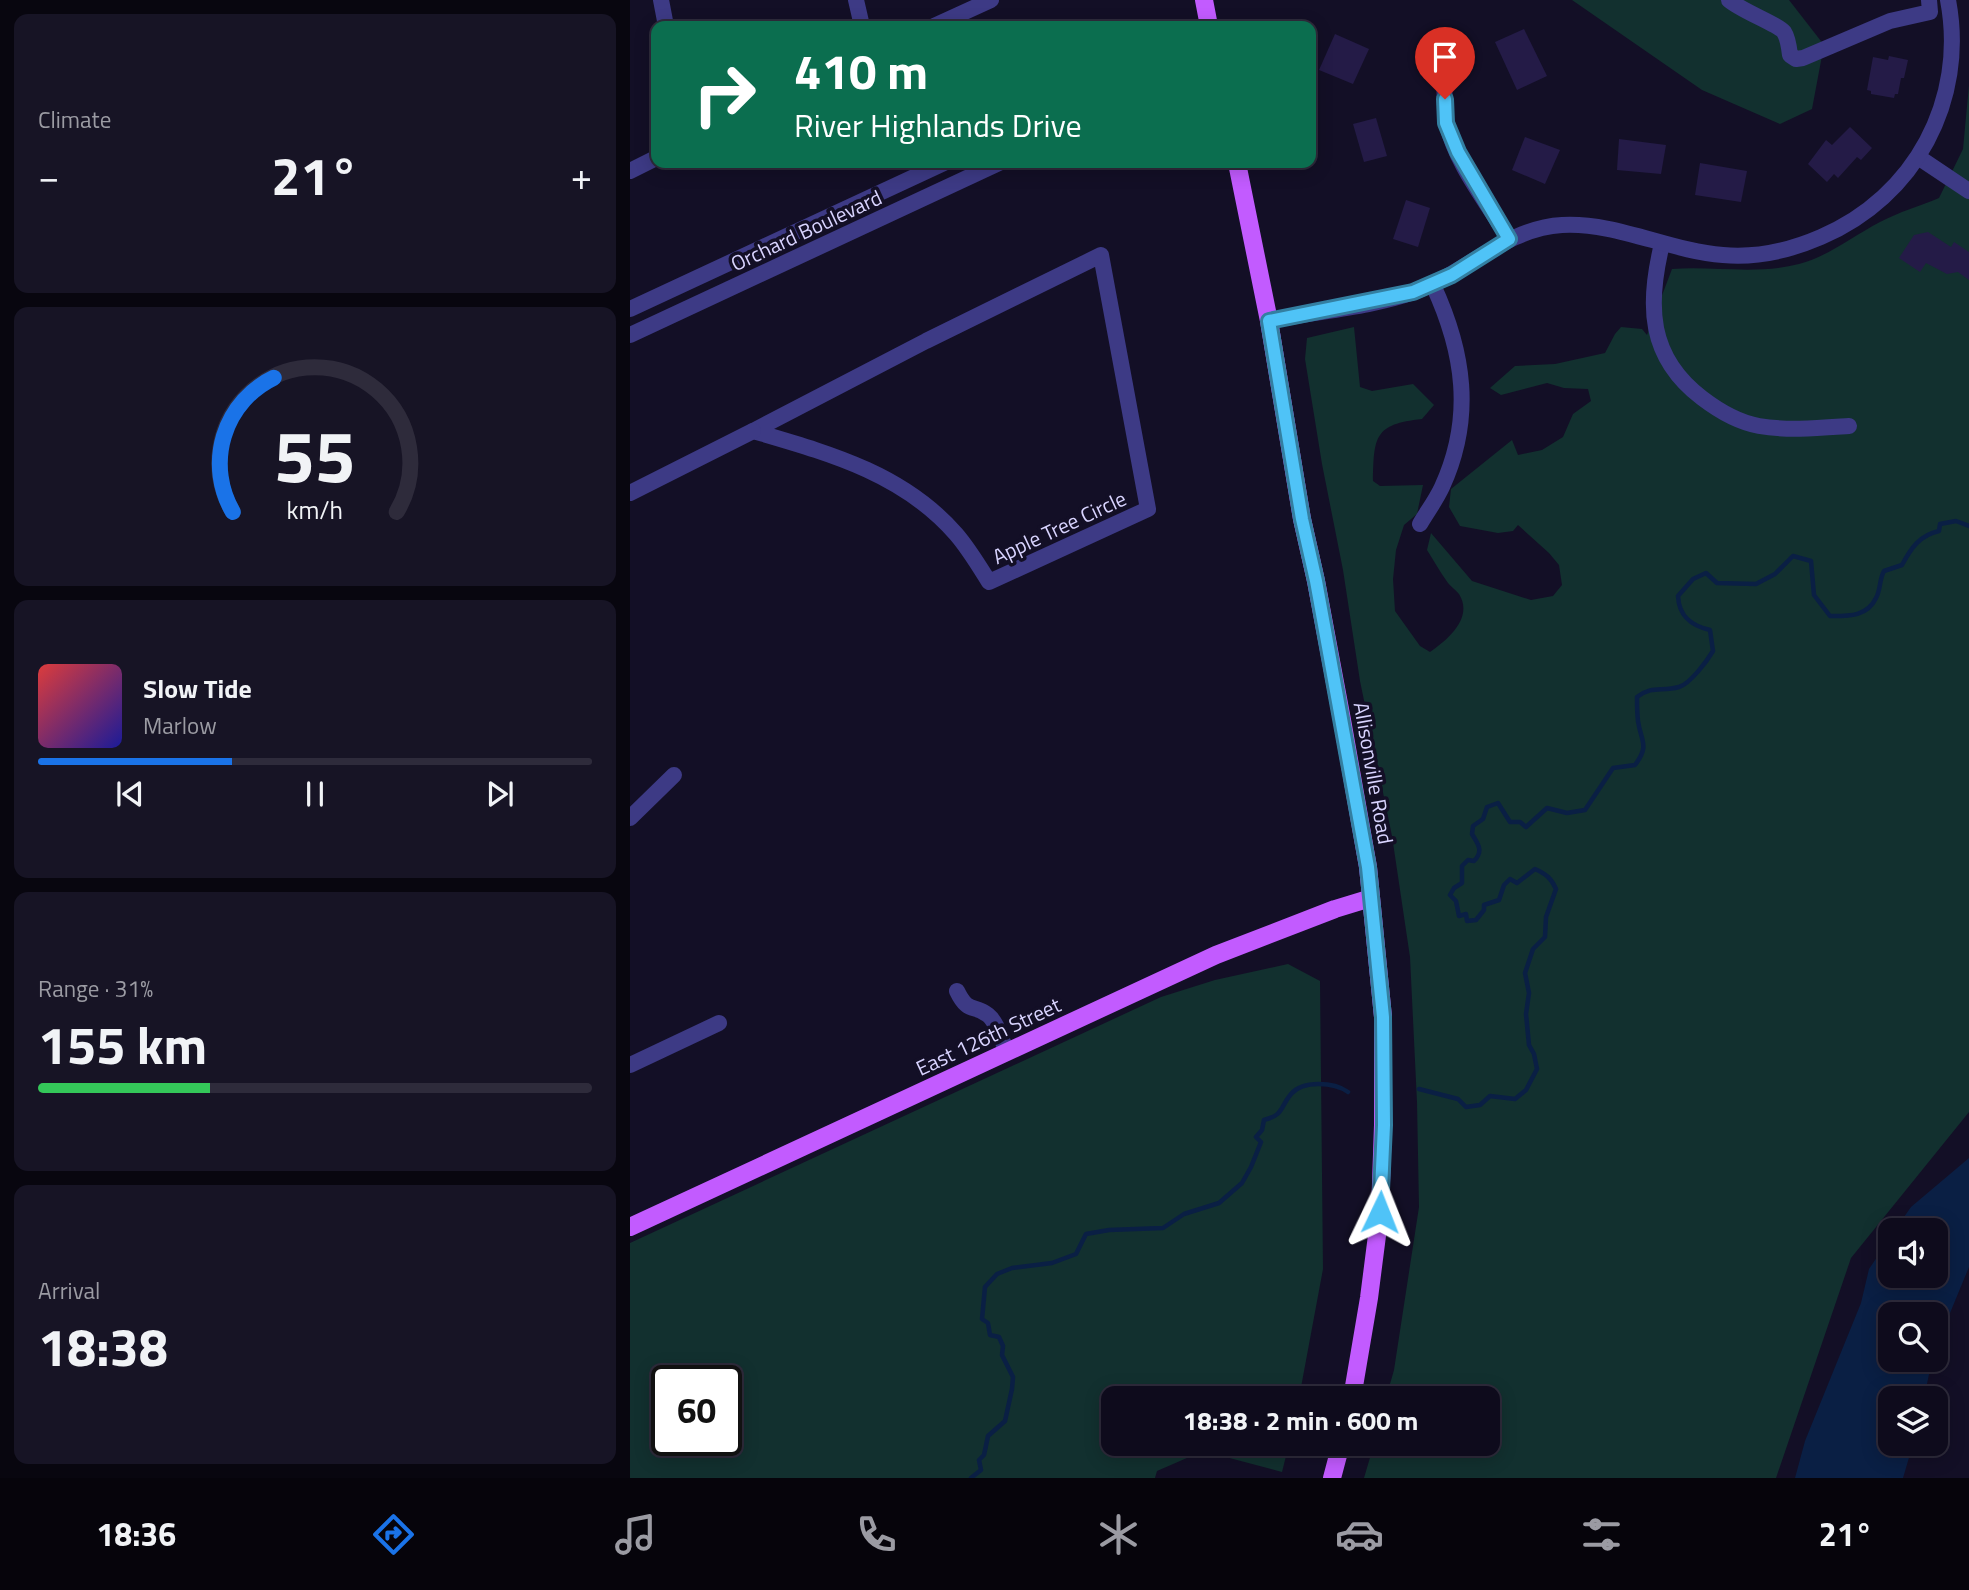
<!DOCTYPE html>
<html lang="en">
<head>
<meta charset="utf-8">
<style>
  :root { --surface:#0e0b1c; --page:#171425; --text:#f1f3f6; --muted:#9b9ba3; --line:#2e2b3b; --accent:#1a73e8 }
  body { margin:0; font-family:"Titillium Web",sans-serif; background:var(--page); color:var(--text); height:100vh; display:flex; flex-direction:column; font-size:26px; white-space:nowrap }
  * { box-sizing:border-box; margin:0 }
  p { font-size:23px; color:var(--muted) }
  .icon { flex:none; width:38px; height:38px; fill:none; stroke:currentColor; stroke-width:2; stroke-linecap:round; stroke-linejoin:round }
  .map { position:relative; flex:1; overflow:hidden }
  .panel { display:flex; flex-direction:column; gap:14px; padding:14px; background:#08060f; width:630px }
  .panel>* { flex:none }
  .guide { position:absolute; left:21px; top:21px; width:665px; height:147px; border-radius:14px; box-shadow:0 4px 18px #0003,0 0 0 2px var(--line); background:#0b6e4f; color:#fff; overflow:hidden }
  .fabs { position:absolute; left:1248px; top:1218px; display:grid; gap:14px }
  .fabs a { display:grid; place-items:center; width:70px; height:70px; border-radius:14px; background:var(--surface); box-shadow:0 4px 18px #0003,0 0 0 2px var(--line); font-size:35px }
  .speed { position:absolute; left:21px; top:1365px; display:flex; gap:14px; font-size:35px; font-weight:700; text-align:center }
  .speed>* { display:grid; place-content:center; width:91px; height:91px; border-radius:50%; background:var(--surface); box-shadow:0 4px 18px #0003,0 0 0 2px var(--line); line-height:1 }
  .speed .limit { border:4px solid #111; border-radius:10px; background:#fff; color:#111 }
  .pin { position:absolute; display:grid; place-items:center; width:60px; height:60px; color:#fff; margin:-72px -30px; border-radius:50% 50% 50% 0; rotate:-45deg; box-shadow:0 0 7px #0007 }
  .pin .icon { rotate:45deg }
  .me { position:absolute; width:77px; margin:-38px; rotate:2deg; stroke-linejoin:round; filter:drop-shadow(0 0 5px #0008) }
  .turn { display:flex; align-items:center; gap:24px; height:147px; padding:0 28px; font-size:32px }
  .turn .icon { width:91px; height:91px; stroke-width:2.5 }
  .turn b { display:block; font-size:49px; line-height:60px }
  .big { font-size:52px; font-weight:700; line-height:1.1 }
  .panel .widget { flex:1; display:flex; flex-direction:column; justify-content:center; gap:10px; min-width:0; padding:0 24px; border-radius:14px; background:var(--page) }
  .panel .dial { align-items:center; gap:0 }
  .dial svg { height:182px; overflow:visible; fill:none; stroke:var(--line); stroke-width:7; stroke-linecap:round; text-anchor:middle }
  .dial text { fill:var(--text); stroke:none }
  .song { display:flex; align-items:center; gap:21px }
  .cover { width:84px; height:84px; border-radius:10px; background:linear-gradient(135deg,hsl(0 70% 55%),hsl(240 70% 35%)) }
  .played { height:7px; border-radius:4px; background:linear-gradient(90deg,var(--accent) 35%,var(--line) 35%) }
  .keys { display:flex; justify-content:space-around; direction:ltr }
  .heat { display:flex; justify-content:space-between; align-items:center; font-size:38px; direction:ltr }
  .charge { height:10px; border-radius:5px; background:linear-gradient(90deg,#34c759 31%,var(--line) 0) }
  .trip { position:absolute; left:471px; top:1386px; width:399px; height:70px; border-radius:14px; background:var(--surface); box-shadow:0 4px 18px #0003,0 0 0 2px var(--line); font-weight:700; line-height:70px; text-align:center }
  .tabs { display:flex; height:112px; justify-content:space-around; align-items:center; background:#06040b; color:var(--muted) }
  .tabs .icon { width:49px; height:49px }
  .tabs .selected { color:var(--accent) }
  .tabs b { font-size:32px; color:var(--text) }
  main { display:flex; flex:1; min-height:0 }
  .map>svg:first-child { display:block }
</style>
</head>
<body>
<main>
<section class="panel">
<div class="widget"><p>Climate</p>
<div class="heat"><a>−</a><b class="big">21°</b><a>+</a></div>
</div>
<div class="widget dial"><svg viewBox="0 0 100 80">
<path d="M14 69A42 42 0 1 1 86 69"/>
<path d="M14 69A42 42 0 0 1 32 10" stroke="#1a73e8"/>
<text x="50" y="56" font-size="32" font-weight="700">55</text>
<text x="50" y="72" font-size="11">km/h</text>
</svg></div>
<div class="widget">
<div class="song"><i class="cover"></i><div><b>Slow Tide</b><p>Marlow</p></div></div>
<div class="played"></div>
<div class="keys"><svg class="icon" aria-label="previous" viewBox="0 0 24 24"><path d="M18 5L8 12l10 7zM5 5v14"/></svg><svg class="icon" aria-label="pause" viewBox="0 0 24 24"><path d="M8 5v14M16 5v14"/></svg><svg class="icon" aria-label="next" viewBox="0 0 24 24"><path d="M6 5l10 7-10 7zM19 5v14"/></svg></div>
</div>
<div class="widget"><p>Range · 31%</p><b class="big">155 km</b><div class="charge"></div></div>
<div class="widget"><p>Arrival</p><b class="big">18:38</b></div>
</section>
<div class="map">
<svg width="1339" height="1478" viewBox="0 0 1339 1478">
  <rect width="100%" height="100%" fill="#130f26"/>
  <g fill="#12302f" fill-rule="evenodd">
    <path d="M 942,0 L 1159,0 L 1194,45 L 1182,109 L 1150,124 L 1072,90 Z"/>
    <path d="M 1339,85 L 1339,1112 L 1221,1258 L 1146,1478 L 734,1478 L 744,1444 L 858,1444 L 858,1398 L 756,1398 L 764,1370 L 789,1207 L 787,1102 L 780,957 L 762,836 L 730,681 L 713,570 L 692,464 L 675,359 L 677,338 L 724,327 L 730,387 L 742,391 L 783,384 L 804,405 L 792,419 C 744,424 744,437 743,481 L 750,486 L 793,485 L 787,514 L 774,525 L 766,550 L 763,579 L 765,611 L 790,646 L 800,652 C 817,640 844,618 829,594 C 826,590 821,587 818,583 C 810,572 804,561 797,550 L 801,533 L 842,581 L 901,600 L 923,596 L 932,585 L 929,565 L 919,553 L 888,525 L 883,531 L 868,533 L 830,526 L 819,507 L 821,489 L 882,440 L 888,455 L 912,450 L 933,437 L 943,414 L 961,401 L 958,389 L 934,388 L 917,383 L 871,395 L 860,388 L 885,366 L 925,364 L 975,353 L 985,334 L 991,327 L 1012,329 L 1017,335 L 1042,269 C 1084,266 1127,275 1169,264 C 1199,256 1223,236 1250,222 C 1269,212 1290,206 1309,198 L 1333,149 Z"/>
    <path d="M 658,964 L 690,981 L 693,1269 L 669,1398 L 483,1398 L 483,1444 L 659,1444 L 652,1472 L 573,1451 L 527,1471 L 525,1478 L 0,1478 L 0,1243 L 531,997 L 585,980 ZM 37,1381 L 96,1381 L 96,1440 L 37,1440 Z"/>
  </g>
  <path fill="#0a1f44" d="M 1339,1158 L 1339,1267 L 1306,1347 L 1306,1314 L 1260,1314 L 1260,1360 L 1302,1360 L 1294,1398 L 1260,1398 L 1260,1444 L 1283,1444 L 1273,1478 L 1165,1478 L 1175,1441 L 1231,1303 L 1239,1269 L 1260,1238 L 1260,1276 L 1306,1276 L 1306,1230 L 1265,1230 L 1281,1207 Z"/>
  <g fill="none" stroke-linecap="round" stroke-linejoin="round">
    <g stroke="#0a1f44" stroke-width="4.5">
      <path d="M 789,1089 L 828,1099 L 836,1107 L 850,1105 L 860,1096 L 885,1099 L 896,1090 L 907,1069 L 904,1054 L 899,1045 L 896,1014 L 899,993 L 895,973 L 903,949 L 915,937 L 916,917 L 926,889 C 921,878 916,874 905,869 L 887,883 L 880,879 L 874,885 L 869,900 L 854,905 L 854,910 L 846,920 L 837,921 L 836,914 L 829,916 L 826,901 L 820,895 L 824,888 L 832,883 L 832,866 L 838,860 L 844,861 C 854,851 848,844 842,834 L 843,826 L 853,819 L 857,807 L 868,803 L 880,822 L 890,822 L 896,827 L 917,808 L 937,813 L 955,810 L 983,768 L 1005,765 C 1020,745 1011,742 1008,721 C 1007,713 1007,705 1007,697 C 1023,685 1031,692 1049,687 C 1060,684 1077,661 1083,651 L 1080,630 C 1062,626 1049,617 1048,596 L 1063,579 L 1076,573 L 1087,583 L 1126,584 L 1145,574 L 1163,556 L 1181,561 L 1184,595 L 1200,616 C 1218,616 1237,617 1246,598 C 1251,589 1249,580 1254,571 L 1272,565 C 1281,548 1290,535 1309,531 L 1310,524 L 1326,521 L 1339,526"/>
      <path d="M 341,1478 L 351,1470 L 349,1460 L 354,1455 L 358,1436 L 375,1421 L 382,1389 L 383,1377 L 372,1355 L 373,1346 L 369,1337 L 360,1335 L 358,1323 L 352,1319 L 355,1287 L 367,1274 L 382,1268 L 422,1263 L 446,1254 L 456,1234 L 479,1230 L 533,1228 L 554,1214 L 589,1203 L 612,1183 L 621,1167 L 631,1142 L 626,1137 L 632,1130 L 634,1120 C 654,1115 650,1107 661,1094 C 673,1080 704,1082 718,1092"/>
    </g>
  </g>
  <g fill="#241b47">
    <path d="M 894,29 L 917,76 L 887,90 L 865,42 Z"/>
    <path d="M 705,34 L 739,49 L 723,84 L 689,70 Z"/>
    <path d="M 1259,56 L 1278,60 L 1274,78 L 1271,78 L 1268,94 L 1265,94 L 1264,98 L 1241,94 L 1241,91 L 1237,90 L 1243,57 L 1258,60 Z"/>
    <path d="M 746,118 L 757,156 L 734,162 L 723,124 Z"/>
    <path d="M 1220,127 L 1242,148 L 1231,160 L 1227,157 L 1208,178 L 1204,174 L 1197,182 L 1178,164 L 1196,140 L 1202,145 Z"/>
    <path d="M 895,137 L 930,150 L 915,184 L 882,170 Z"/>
    <path d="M 989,139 L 1036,145 L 1031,174 L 987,170 Z"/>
    <path d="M 1070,163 L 1117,171 L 1111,202 L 1065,195 Z"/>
    <path d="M 776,200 L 800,208 L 788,247 L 763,239 Z"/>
    <path d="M 1298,232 L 1321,247 L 1324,242 L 1339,252 L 1339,280 L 1328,272 L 1317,274 L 1296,263 L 1290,272 L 1269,258 L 1284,235 Z"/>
  </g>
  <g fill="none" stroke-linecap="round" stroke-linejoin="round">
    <g stroke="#3d3a85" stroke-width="16">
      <path d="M 31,0 L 36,26"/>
      <path d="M 226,0 L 232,26"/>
      <path d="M 1099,0 C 1110,10 1149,25 1154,32 C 1158,38 1159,47 1160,55 L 1166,59 L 1173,58 L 1260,21 L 1300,12 L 1299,0"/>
      <path d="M 304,26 L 361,0"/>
      <path d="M 814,80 C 815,94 814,110 817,124 C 825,163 859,205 879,239"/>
      <path d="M 1288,157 L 1339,191"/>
      <path d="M 0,171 L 26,158"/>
      <path d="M 1032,244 C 1017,305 1018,357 1072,398 C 1089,411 1107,422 1129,426 C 1158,431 1190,428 1219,426"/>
      <path d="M 471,255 L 518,509 L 359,582 C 349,566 339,549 326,534 C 273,473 198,453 123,431 L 296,341 Z"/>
      <path d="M 0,309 L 314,163"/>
      <path d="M 639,321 C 686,311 738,308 784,292 C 835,274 876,228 932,225 C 987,222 1039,251 1093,255 C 1127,258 1161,250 1191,237 C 1285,197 1337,100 1318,0"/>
      <path d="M 0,335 L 369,163"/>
      <path d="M 0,493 L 123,431"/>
      <path d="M 790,524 C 797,512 806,500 812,487 C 844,417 834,352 803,285"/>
      <path d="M 0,818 L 44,775"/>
      <path d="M 327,991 C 338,1014 344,1004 358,1015 C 367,1022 372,1041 377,1052"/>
      <path d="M 0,1065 L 89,1023"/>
    </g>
    <g stroke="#c25bff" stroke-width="18">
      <path d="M 574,0 L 579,26"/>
      <path d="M 607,163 L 639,321 L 672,519 L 686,581 L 712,720 L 738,867 L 753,1017 L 753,1125 L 750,1212 L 739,1298 L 722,1398"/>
      <path d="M 0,1227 L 586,955 L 705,909 L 741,898"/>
      <path d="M 702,1478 L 711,1444"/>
    </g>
  </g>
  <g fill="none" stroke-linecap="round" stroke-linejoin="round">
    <g stroke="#337fa1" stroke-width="18">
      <path id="route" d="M 750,1212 L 754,1125 L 753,1017 L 738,867 L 686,581 L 672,519 L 639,321 L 783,292 L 822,275 L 879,239 L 828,152 L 816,123 L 815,99"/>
    </g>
    <use href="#route" stroke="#4fc3f7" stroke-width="12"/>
  </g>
  <g text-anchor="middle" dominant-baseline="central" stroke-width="7" stroke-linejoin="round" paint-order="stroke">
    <g font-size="21" fill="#d9d4ff" stroke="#130f26">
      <text transform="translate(176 230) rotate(-25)">Orchard Boulevard</text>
      <text transform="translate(429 527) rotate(-25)">Apple Tree Circle</text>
      <text transform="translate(744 773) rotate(80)">Allisonville Road</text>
      <text transform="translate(358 1036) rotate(-25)">East 126th Street</text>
    </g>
  </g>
</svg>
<div class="fabs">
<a><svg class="icon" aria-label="sound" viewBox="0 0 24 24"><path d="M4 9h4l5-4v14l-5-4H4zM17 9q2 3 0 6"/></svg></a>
<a><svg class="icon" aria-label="search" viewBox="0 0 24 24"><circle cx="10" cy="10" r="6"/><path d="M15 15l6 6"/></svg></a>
<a><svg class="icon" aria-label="layers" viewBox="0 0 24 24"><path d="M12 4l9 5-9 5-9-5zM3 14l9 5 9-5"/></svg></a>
</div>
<div class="speed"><div class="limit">60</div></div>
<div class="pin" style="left:815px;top:99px;background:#d93025"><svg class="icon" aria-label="arrive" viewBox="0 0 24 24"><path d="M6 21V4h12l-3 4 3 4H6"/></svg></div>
<svg class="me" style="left:750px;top:1212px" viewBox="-20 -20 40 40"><path d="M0-17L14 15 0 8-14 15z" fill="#4fc3f7" stroke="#fff" stroke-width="4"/></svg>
<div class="trip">18:38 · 2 min · 600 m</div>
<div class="guide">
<div class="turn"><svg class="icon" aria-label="right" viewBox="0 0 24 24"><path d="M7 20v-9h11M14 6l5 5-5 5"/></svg><div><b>410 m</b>River Highlands Drive</div></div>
</div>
</div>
</main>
<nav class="tabs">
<b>18:36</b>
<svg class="icon selected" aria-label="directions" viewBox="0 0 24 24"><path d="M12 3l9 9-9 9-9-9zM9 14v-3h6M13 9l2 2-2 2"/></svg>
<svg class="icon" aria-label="music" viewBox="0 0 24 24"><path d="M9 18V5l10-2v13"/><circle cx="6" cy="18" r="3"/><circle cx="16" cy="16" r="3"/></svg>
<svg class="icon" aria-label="phone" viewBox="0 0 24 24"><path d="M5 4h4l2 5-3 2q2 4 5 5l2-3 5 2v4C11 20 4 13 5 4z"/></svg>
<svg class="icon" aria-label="climate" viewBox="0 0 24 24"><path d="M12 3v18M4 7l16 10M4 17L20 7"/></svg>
<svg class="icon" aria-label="car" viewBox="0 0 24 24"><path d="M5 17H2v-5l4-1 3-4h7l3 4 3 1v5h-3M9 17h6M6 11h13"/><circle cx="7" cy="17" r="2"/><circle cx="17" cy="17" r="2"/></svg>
<svg class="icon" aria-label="filters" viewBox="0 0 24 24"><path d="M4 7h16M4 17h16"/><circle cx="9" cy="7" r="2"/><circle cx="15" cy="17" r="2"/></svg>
<b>21°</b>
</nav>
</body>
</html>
